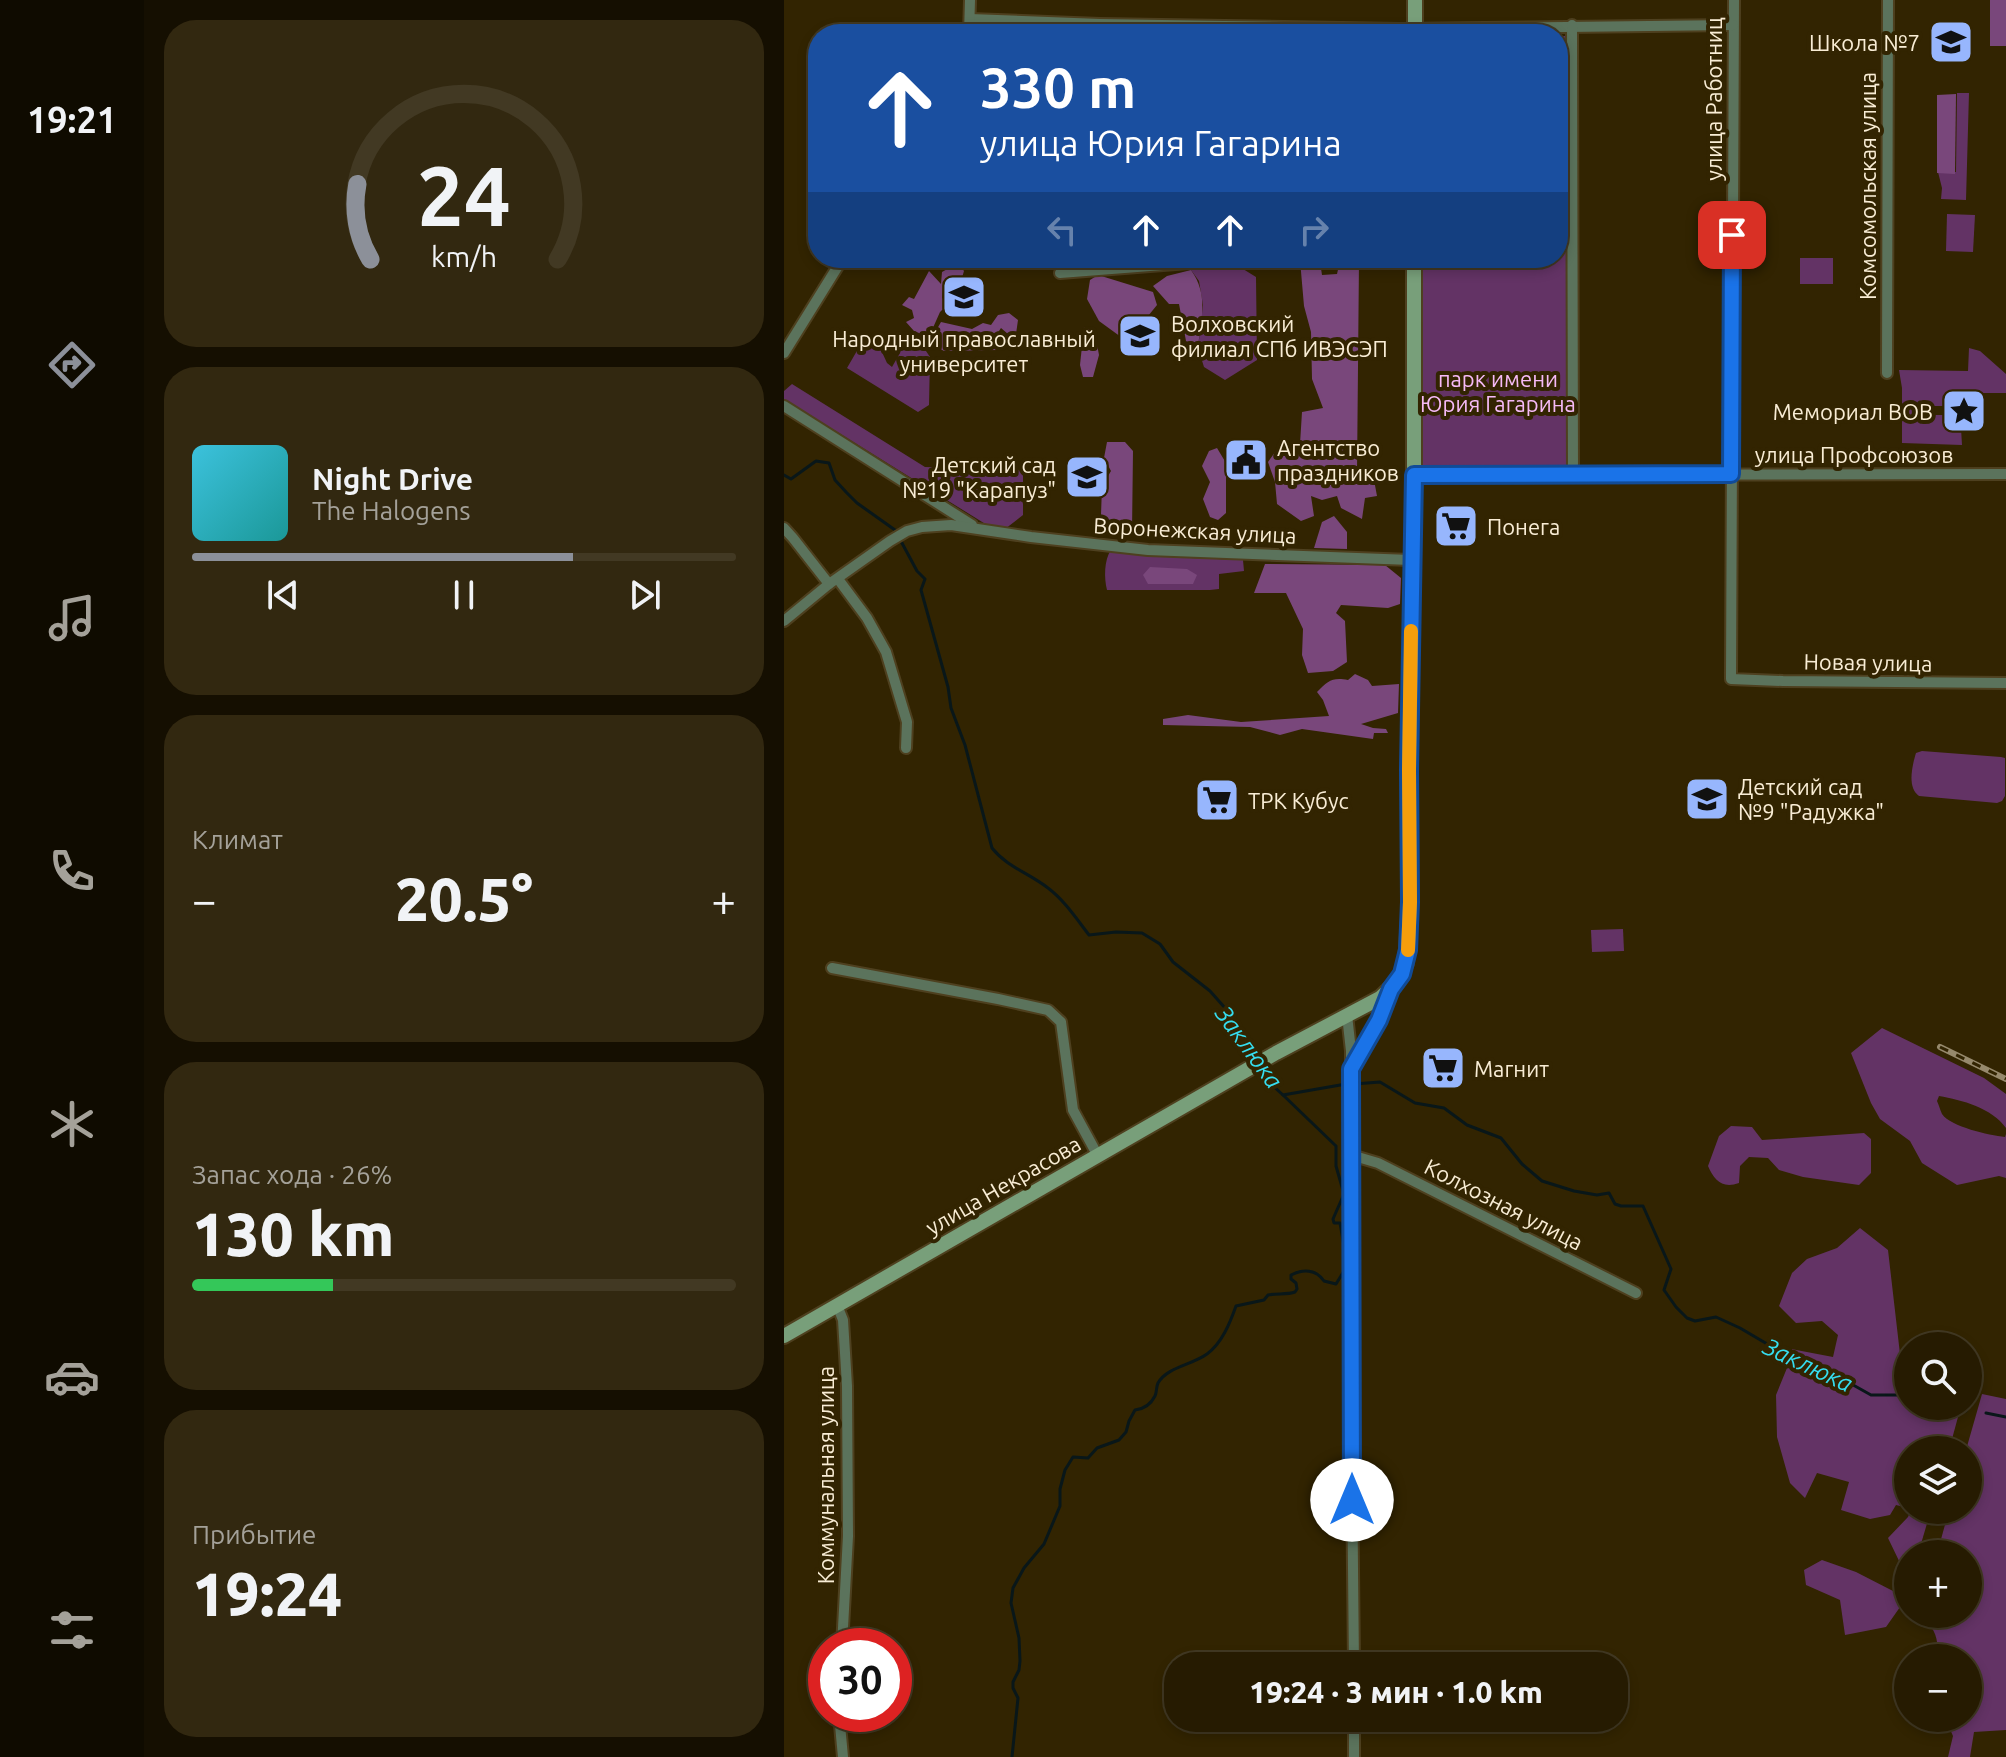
<!DOCTYPE html>
<html lang="ru">
<head>
<meta charset="utf-8">
<style>
  :root { --surface:#261b01; --page:#322810; --text:#f1f3f6; --muted:#a4a199; --line:#423923; --accent:#8c9099 }
  body { margin:0; font-family:Ubuntu,sans-serif; background:var(--page); color:var(--text); height:100vh; display:flex; flex-direction:column; font-size:30px; white-space:nowrap }
  * { box-sizing:border-box; margin:0 }
  p { font-size:26px; color:var(--muted) }
  .icon { flex:none; width:44px; height:44px; fill:none; stroke:currentColor; stroke-width:2; stroke-linecap:round; stroke-linejoin:round }
  .map { position:relative; flex:1; overflow:hidden }
  .drawer { display:flex; flex-direction:column; gap:20px; padding:20px; background:#150f01; width:640px }
  .drawer>* { flex:none }
  .hud { position:absolute; left:24px; top:24px; width:760px; height:244px; border-radius:32px; box-shadow:0 4px 12px #0003,0 0 0 2px var(--line); background:#1a4fa0; color:#fff; overflow:hidden }
  .tools { position:absolute; left:1110px; top:1332px; display:grid; gap:16px }
  .tools a { display:grid; place-items:center; width:88px; height:88px; border-radius:50%; background:var(--surface); box-shadow:0 4px 12px #0003,0 0 0 2px var(--line); font-size:40px }
  .speed { position:absolute; left:24px; top:1628px; display:flex; gap:16px; font-size:40px; font-weight:700; text-align:center }
  .speed>* { display:grid; place-content:center; width:104px; height:104px; border-radius:50%; background:var(--surface); box-shadow:0 4px 12px #0003,0 0 0 2px var(--line); line-height:1 }
  .speed .limit { border:12px solid #d22; background:#fff; color:#111 }
  .pin { position:absolute; display:grid; place-items:center; width:68px; height:68px; color:#fff; margin:-34px; border-radius:16px; box-shadow:0 4px 12px #0006 }
  .me { position:absolute; width:88px; margin:-44px; rotate:0deg; stroke-linejoin:round; filter:drop-shadow(0 0 6px #0008) }
  .turn { display:flex; align-items:center; gap:28px; height:168px; padding:0 40px; font-size:36px }
  .turn .icon { width:104px; height:104px; stroke-width:2.5 }
  .turn b { display:block; font-size:56px; line-height:68px }
  .lanes { display:flex; align-items:center; height:76px; padding:0 40px; background:#0003; justify-content:center; gap:40px; direction:ltr }
  .lanes .off { opacity:.35 }
  .big { font-size:60px; font-weight:800; line-height:1.1 }
  .drawer .widget { flex:1; display:flex; flex-direction:column; justify-content:center; gap:12px; min-width:0; padding:0 28px; border-radius:32px; background:var(--page) }
  .drawer .dial { align-items:center; gap:0 }
  .dial svg { height:208px; overflow:visible; fill:none; stroke:var(--line); stroke-width:7; stroke-linecap:round; text-anchor:middle }
  .dial text { fill:var(--text); stroke:none }
  .song { display:flex; align-items:center; gap:24px }
  .cover { width:96px; height:96px; border-radius:12px; background:linear-gradient(135deg,hsl(190 70% 55%),hsl(180 70% 35%)) }
  .played { height:8px; border-radius:4px; background:linear-gradient(90deg,var(--accent) 70%,var(--line) 70%) }
  .keys { display:flex; justify-content:space-around; direction:ltr }
  .heat { display:flex; justify-content:space-between; align-items:center; font-size:44px; direction:ltr }
  .charge { height:12px; border-radius:6px; background:linear-gradient(90deg,#34c759 26%,var(--line) 0) }
  .trip { position:absolute; left:380px; top:1652px; width:464px; height:80px; border-radius:32px; background:var(--surface); box-shadow:0 4px 12px #0003,0 0 0 2px var(--line); font-weight:800; line-height:80px; text-align:center }
  main { display:flex; flex:1; min-height:0 }
  .tab-bar { display:flex; flex-direction:column; width:144px; justify-content:space-around; align-items:center; background:#0f0b00; color:var(--muted) }
  .tab-bar .icon { width:56px; height:56px }
  .tab-bar .selected { color:var(--accent) }
  .tab-bar b { font-size:36px; color:var(--text) }
  .map>svg:first-child { display:block }
</style>
</head>
<body>
<main>
<nav class="tab-bar">
<b>19:21</b>
<svg class="icon selected" aria-label="directions" viewBox="0 0 24 24"><path d="M12 3l9 9-9 9-9-9zM9 14v-3h6M13 9l2 2-2 2"/></svg>
<svg class="icon" aria-label="music" viewBox="0 0 24 24"><path d="M9 18V5l10-2v13"/><circle cx="6" cy="18" r="3"/><circle cx="16" cy="16" r="3"/></svg>
<svg class="icon" aria-label="phone" viewBox="0 0 24 24"><path d="M5 4h4l2 5-3 2q2 4 5 5l2-3 5 2v4C11 20 4 13 5 4z"/></svg>
<svg class="icon" aria-label="climate" viewBox="0 0 24 24"><path d="M12 3v18M4 7l16 10M4 17L20 7"/></svg>
<svg class="icon" aria-label="car" viewBox="0 0 24 24"><path d="M5 17H2v-5l4-1 3-4h7l3 4 3 1v5h-3M9 17h6M6 11h13"/><circle cx="7" cy="17" r="2"/><circle cx="17" cy="17" r="2"/></svg>
<svg class="icon" aria-label="filters" viewBox="0 0 24 24"><path d="M4 7h16M4 17h16"/><circle cx="9" cy="7" r="2"/><circle cx="15" cy="17" r="2"/></svg>
</nav>
<section class="drawer">
<div class="widget dial"><svg viewBox="0 0 100 80">
<path d="M14 69A42 42 0 1 1 86 69"/>
<path d="M14 69A42 42 0 0 1 9 40" stroke="#8c9099"/>
<text x="50" y="56" font-size="32" font-weight="700">24</text>
<text x="50" y="72" font-size="11">km/h</text>
</svg></div>
<div class="widget">
<div class="song"><i class="cover"></i><div><b>Night Drive</b><p>The Halogens</p></div></div>
<div class="played"></div>
<div class="keys"><svg class="icon" aria-label="previous" viewBox="0 0 24 24"><path d="M18 5L8 12l10 7zM5 5v14"/></svg><svg class="icon" aria-label="pause" viewBox="0 0 24 24"><path d="M8 5v14M16 5v14"/></svg><svg class="icon" aria-label="next" viewBox="0 0 24 24"><path d="M6 5l10 7-10 7zM19 5v14"/></svg></div>
</div>
<div class="widget"><p>Климат</p>
<div class="heat"><a>−</a><b class="big">20.5°</b><a>+</a></div>
</div>
<div class="widget"><p>Запас хода · 26%</p><b class="big">130 km</b><div class="charge"></div></div>
<div class="widget"><p>Прибытие</p><b class="big">19:24</b></div>
</section>
<div class="map">
<svg width="1222" height="1757" viewBox="0 0 1222 1757">
  <rect width="100%" height="100%" fill="#322401"/>
  <g fill="#633365">
    <path d="M 774,36 L 785,36 L 787,465 L 638,465 L 639,258 L 774,258 Z"/>
    <path d="M 1173,93 L 1185,93 L 1182,200 L 1157,199 L 1158,188 L 1154,172 L 1172,172 Z"/>
    <path d="M 1163,214 L 1191,215 L 1189,252 L 1162,251 Z"/>
    <rect x="1016" y="258" width="33" height="26"/>
    <path d="M 451,264 L 472,277 L 473,360 L 441,380 L 420,367 L 414,348 L 419,305 L 415,281 L 407,270 L 419,265 Z"/>
    <path d="M 81,337 L 92,339 L 103,363 L 108,367 L 116,353 L 114,342 L 138,345 L 146,357 L 145,405 L 134,412 L 63,368 Z"/>
    <path d="M 1185,348 L 1196,351 L 1222,374 L 1222,393 L 1166,393 L 1165,406 L 1149,406 L 1149,415 L 1166,415 L 1166,428 L 1177,428 L 1178,445 L 1118,443 L 1118,388 L 1115,370 L 1184,371 Z"/>
    <path d="M 8,384 L 141,467 L 239,470 L 239,515 L 221,529 L 203,525 L 0,399 L 0,391 Z"/>
    <path d="M 327,550 L 407,558 L 459,560 L 460,571 L 435,574 L 435,589 L 426,590 L 323,590 C 320,578 320,560 327,550 Z"/>
    <path d="M 1138,751 L 1217,757 L 1221,758 L 1221,796 L 1218,801 L 1213,803 L 1135,796 C 1123,788 1128,766 1132,753 Z"/>
    <path d="M 839,929 L 840,951 L 808,952 L 807,930 Z"/>
    <path d="M 1098,1028 L 1200,1078 L 1222,1094 L 1222,1128 C 1208,1108 1178,1100 1155,1096 L 1153,1101 C 1155,1105 1156,1110 1158,1114 C 1167,1127 1205,1135 1221,1137 L 1222,1134 L 1222,1178 L 1215,1176 L 1173,1185 L 1138,1163 L 1126,1141 L 1096,1119 L 1087,1103 L 1067,1053 Z"/>
    <path d="M 947,1126 L 968,1127 L 978,1140 L 1080,1133 L 1087,1139 L 1087,1173 L 1075,1185 L 1019,1177 L 995,1170 L 984,1158 L 965,1157 L 956,1166 L 955,1183 C 938,1189 930,1180 924,1166 L 935,1136 Z"/>
    <path d="M 1076,1228 L 1104,1250 L 1116,1354 L 1124,1360 L 1124,1406 L 1177,1406 L 1165,1450 L 1124,1450 L 1124,1508 L 1112,1505 L 1106,1515 L 1086,1519 L 1057,1510 L 1065,1482 L 1033,1473 L 1021,1498 L 1006,1483 L 993,1437 L 992,1395 L 1003,1368 L 1002,1348 L 1049,1357 L 1054,1335 L 1038,1321 L 1012,1323 L 995,1306 L 1008,1273 L 1023,1259 L 1053,1248 Z"/>
    <path d="M 1198,1394 L 1222,1399 L 1222,1730 L 1190,1732 L 1186,1757 L 1164,1757 L 1169,1736 L 1161,1718 L 1184,1718 L 1184,1658 L 1153,1658 C 1155,1636 1151,1630 1136,1614 L 1184,1614 L 1184,1554 L 1153,1554 L 1165,1510 L 1184,1510 L 1184,1450 L 1182,1450 Z"/>
    <path d="M 1127,1510 L 1147,1510 L 1134,1554 L 1124,1554 L 1124,1590 L 1121,1600 L 1102,1627 L 1061,1635 L 1056,1600 L 1022,1585 L 1020,1570 L 1038,1560 L 1072,1572 L 1109,1591 L 1117,1565 L 1104,1538 L 1124,1517 Z"/>
  </g>
  <g fill="#79477b">
    <rect x="1206" y="0" width="16" height="46"/>
    <path d="M 1172,94 L 1171,174 L 1153,173 L 1153,95 Z"/>
    <path d="M 516,260 L 536,262 L 538,275 L 553,274 L 556,261 L 575,260 L 573,473 L 590,480 L 593,496 L 581,498 L 578,519 L 557,508 L 553,496 L 538,500 L 527,496 L 530,516 L 517,521 L 493,504 L 491,482 L 484,462 L 496,445 L 516,444 L 518,412 L 539,408 L 528,379 L 527,332 L 520,306 Z"/>
    <path d="M 174,263 L 180,271 L 177,281 L 166,283 L 159,288 L 158,298 L 165,303 L 156,312 L 148,330 L 140,335 L 130,331 L 122,322 L 130,318 L 128,310 L 118,305 L 125,297 L 130,299 L 145,271 L 157,284 L 158,272 Z"/>
    <path d="M 407,270 C 425,295 417,319 414,348 L 402,341 L 395,304 L 385,304 L 369,286 L 383,276 Z"/>
    <path d="M 314,275 L 369,292 L 373,305 L 356,326 L 337,337 L 315,321 L 303,299 L 306,280 Z"/>
    <path d="M 225,313 L 234,320 L 232,334 L 224,334 L 217,328 L 215,331 L 217,340 L 213,350 L 160,351 L 153,347 L 156,339 L 153,329 L 157,322 L 188,329 L 199,323 L 207,325 L 214,315 Z"/>
    <path d="M 300,327 L 311,333 L 315,355 L 309,377 L 299,377 L 296,365 Z"/>
    <path d="M 323,442 L 341,442 L 349,451 L 348,532 L 338,535 L 328,534 L 317,515 L 318,486 L 327,471 L 320,458 Z"/>
    <path d="M 433,448 L 442,463 L 442,513 L 434,520 L 426,517 L 419,499 L 426,482 L 418,466 L 425,451 Z"/>
    <path d="M 550,516 L 563,532 L 563,549 L 530,548 L 538,522 Z"/>
    <path d="M 481,564 L 601,565 L 617,578 L 616,604 L 604,608 L 557,605 L 552,613 L 561,621 L 563,662 L 549,671 L 524,673 L 518,655 L 519,629 L 502,593 L 470,593 Z"/>
    <path d="M 366,567 L 403,569 L 413,575 L 409,584 L 364,584 L 359,575 Z"/>
    <path d="M 571,674 L 584,680 L 588,686 L 615,684 L 614,713 L 577,724 L 589,728 L 602,729 L 604,733 L 590,733 L 589,739 L 518,729 L 496,735 L 466,727 L 379,725 L 379,719 L 404,715 L 457,722 L 545,716 L 539,700 L 533,692 C 544,681 548,677 564,680 Z"/>
  </g>
  <g fill="none" stroke-linecap="round" stroke-linejoin="round">
    <g stroke="#091719" stroke-width="3">
      <path d="M 0,475 L 7,479 L 32,461 L 45,463 L 51,480 L 62,492 L 73,503 L 111,530 L 133,571 L 141,579 L 137,590 L 164,687 L 167,708 L 181,745 L 208,848 C 223,867 245,873 264,888 C 280,900 292,918 305,935 L 332,932 L 358,933 L 376,944 L 389,962 L 426,991 L 449,1017 L 475,1059"/>
      <path d="M 479,1066 L 488,1085 L 499,1095 L 562,1084"/>
      <path d="M 570,1084 L 596,1082 L 631,1103 L 660,1108 L 683,1125 L 717,1138 L 738,1164 L 758,1181 L 790,1191 L 813,1195 L 825,1193 L 831,1204 L 837,1206 L 859,1206 L 887,1269 L 880,1290 L 892,1307 L 903,1318 L 911,1321 L 932,1317 L 956,1328 L 990,1348 L 1006,1360 L 1025,1363 L 1046,1372 L 1087,1395 L 1114,1395 L 1124,1397"/>
      <path d="M 1162,1406 L 1182,1411"/>
      <path d="M 1202,1413 L 1222,1417"/>
      <path d="M 228,1757 L 234,1698 L 229,1688 L 229,1682 L 235,1670 L 236,1661 L 235,1638 L 227,1603 L 229,1588 L 240,1568 L 260,1544 L 276,1506 L 276,1489 L 281,1470 L 289,1457 L 304,1458 L 313,1448 L 335,1440 L 342,1432 L 345,1421 L 351,1410 C 360,1409 367,1404 371,1396 C 373,1392 372,1387 374,1383 C 383,1367 408,1365 423,1354 C 438,1343 446,1323 452,1306 L 480,1300 L 484,1295 C 493,1293 503,1295 511,1292 L 513,1289 L 512,1283 L 507,1279 L 507,1275 C 519,1269 532,1269 540,1281 L 552,1284 L 560,1271 L 560,1246 L 556,1223 L 550,1223 L 549,1219 L 560,1194 L 552,1166 L 552,1146 L 499,1095"/>
    </g>
    <g stroke="#4e401f" stroke-width="14">
      <g id="street">
        <path d="M 950,0 L 947,679 L 999,681 L 1222,683"/>
        <path d="M 186,19 L 316,24 L 616,29 L 949,25"/>
        <path d="M 788,25 L 789,475"/>
        <path d="M 185,34 L 186,0"/>
        <path d="M 276,273 L 469,258"/>
        <path d="M 0,353 L 59,258"/>
        <path d="M 1103,373 L 1104,0"/>
        <path d="M 0,406 L 188,525"/>
        <path d="M 630,475 L 1222,474"/>
        <path d="M 0,528 L 9,538 L 45,584"/>
        <path d="M 54,579 L 83,618 L 102,652 L 123,722 L 122,748"/>
        <path d="M 0,621 L 45,584 L 106,541 L 123,531 L 138,527 L 167,525 L 247,537 L 364,550 L 627,560"/>
        <path d="M 48,968 L 214,999 L 264,1010 L 277,1022 L 289,1110 L 314,1156"/>
        <path d="M 563,1015 L 567,1051 L 567,1373 L 570,1666"/>
        <path d="M 568,1067 L 595,1020 L 606,992"/>
        <path d="M 567,1155 L 594,1163 L 852,1293"/>
        <path d="M 53,1305 L 59,1320 L 63,1386 L 64,1536 L 58,1646"/>
        <path d="M 55,1714 L 59,1757"/>
        <path d="M 570,1718 L 570,1757"/>
      </g>
    </g>
    <g stroke="#4e401f" stroke-width="18">
      <g id="secondary">
        <path d="M 631,34 L 631,0"/>
        <path d="M 0,1336 L 492,1053 L 596,998 L 613,982 L 622,963 L 626,902 L 625,770 L 630,475 L 630,258"/>
      </g>
    </g>
    <use href="#street" stroke="#5b735c" stroke-width="10"/>
    <use href="#secondary" stroke="#789f7a" stroke-width="14"/>
    <g stroke="#96896c" stroke-width="6">
      <path id="rail" d="M 1156,1047 L 1222,1079"/>
    </g>
    <use href="#rail" stroke="#322401" stroke-width="3" stroke-dasharray="9" stroke-linecap="butt"/>
  </g>
  <g fill="none" stroke-linecap="round" stroke-linejoin="round">
    <g stroke="#114b97" stroke-width="20">
      <path id="route" d="M 568,1500 L 567,1069 L 595,1020 L 607,989 L 618,974 L 624,950 L 626,902 L 625,770 L 630,475 L 947,474 L 948,235"/>
    </g>
    <use href="#route" stroke="#1a73e8" stroke-width="14"/>
    <path stroke="#f59e0b" stroke-width="14" d="M 624,950 L 626,902 L 625,770 L 627,631"/>
  </g>
  <defs>
    <g id="school-square" transform="scale(2.3)"><rect x="-9" y="-9" width="18" height="18" rx="4" fill="#97b6fd" stroke="#322401"/><path d="M0-5L7-2L0 1L-7-2ZM-4 1L0 2.5L4 1V4Q0 6-4 4Z" fill="#111"/></g>
    <g id="university-square" transform="scale(2.3)"><rect x="-9" y="-9" width="18" height="18" rx="4" fill="#97b6fd" stroke="#322401"/><path d="M0-5L7-2L0 1L-7-2ZM-4 1L0 2.5L4 1V4Q0 6-4 4Z" fill="#111"/></g>
    <g id="sight-square" transform="scale(2.3)"><rect x="-9" y="-9" width="18" height="18" rx="4" fill="#97b6fd" stroke="#322401"/><path d="M0-6L1.8-2.2L6-1.7L2.9 1.2L3.7 5.4L0 3.3L-3.7 5.4L-2.9 1.2L-6-1.7L-1.8-2.2Z" fill="#111"/></g>
    <g id="civic-square" transform="scale(2.3)"><rect x="-9" y="-9" width="18" height="18" rx="4" fill="#97b6fd" stroke="#322401"/><path d="M-.6-6.5H3V-4.5H.6V-3L4-1V1h2V6H-6V1h2V-1L-.6-3ZM-1.2 2.5V6h2.4V2.5Z" fill="#111"/></g>
    <g id="supermarket-square" transform="scale(2.3)"><rect x="-9" y="-9" width="18" height="18" rx="4" fill="#97b6fd" stroke="#322401"/><path d="M-6-5.5h2.5l.6 2H6L4.5 2H-2.5L-4.4-4H-6ZM-1.5 3.2a1.3 1.3 0 1 0 .1 0ZM3 3.2a1.3 1.3 0 1 0 .1 0Z" fill="#111"/></g>
  </defs>
  <g fill-rule="evenodd">
    <use href="#school-square" x="1167" y="42"/>
    <use href="#university-square" x="180" y="297"/>
    <use href="#university-square" x="356" y="336"/>
    <use href="#sight-square" x="1180" y="411"/>
    <use href="#civic-square" x="462" y="460"/>
    <use href="#school-square" x="303" y="477"/>
    <use href="#supermarket-square" x="672" y="526"/>
    <use href="#school-square" x="923" y="799"/>
    <use href="#supermarket-square" x="433" y="800"/>
    <use href="#supermarket-square" x="659" y="1068"/>
  </g>
  <g text-anchor="middle" dominant-baseline="central" stroke-width="8" stroke-linejoin="round" paint-order="stroke">
    <g font-size="22" fill="#f9edd5" stroke="#322401" text-anchor="start">
      <text x="1136" y="42" text-anchor="end">Школа №7</text>
      <text x="387" y="323">Волховский<tspan x="387" dy="25">филиал СПб ИВЭСЭП</tspan></text>
      <text x="180" y="338" text-anchor="middle">Народный православный<tspan x="180" dy="25">университет</tspan></text>
      <text x="1149" y="411" text-anchor="end">Мемориал ВОВ</text>
      <text x="493" y="447">Агентство<tspan x="493" dy="25">праздников</tspan></text>
      <text x="272" y="464" text-anchor="end">Детский сад<tspan x="272" dy="25">№19 "Карапуз"</tspan></text>
      <text x="703" y="526">Понега</text>
      <text x="954" y="786">Детский cад<tspan x="954" dy="25">№9 "Радужка"</tspan></text>
      <text x="464" y="800">ТРК Кубус</text>
      <text x="690" y="1068">Магнит</text>
    </g>
    <g font-size="22" fill="#f9edd5" stroke="#322401">
      <text transform="translate(929 99) rotate(-90)">улица Работниц</text>
      <text transform="translate(1083 186) rotate(-90)">Комсомольская улица</text>
      <text x="1070" y="454">улица Профсоюзов</text>
      <text transform="translate(411 530) rotate(3)">Воронежская улица</text>
      <text transform="translate(1084 662) rotate(1)">Новая улица</text>
      <text transform="translate(219 1185) rotate(-30)">улица Некрасова</text>
      <text transform="translate(720 1204) rotate(27)">Колхозная улица</text>
      <text transform="translate(41 1475) rotate(-90)">Коммунальная улица</text>
    </g>
    <g font-size="22" fill="#f6baf7" stroke="#322401">
      <text x="714" y="378">парк имени<tspan x="714" dy="25">Юрия Гагарина</tspan></text>
    </g>
    <g font-size="24" font-style="italic" fill="#35ddef" stroke="#322401">
      <text transform="translate(465 1047) rotate(54)">Заклюка</text>
      <text transform="translate(1024 1365) rotate(25)">Заклюка</text>
    </g>
  </g>
</svg>
<div class="tools">
<a><svg class="icon" aria-label="search" viewBox="0 0 24 24"><circle cx="10" cy="10" r="6"/><path d="M15 15l6 6"/></svg></a>
<a><svg class="icon" aria-label="layers" viewBox="0 0 24 24"><path d="M12 4l9 5-9 5-9-5zM3 14l9 5 9-5"/></svg></a>
<a>+</a>
<a>−</a>
</div>
<div class="speed"><div class="limit">30</div></div>
<div class="pin" style="left:948px;top:235px;background:#d93025"><svg class="icon" aria-label="arrive" viewBox="0 0 24 24"><path d="M6 21V4h12l-3 4 3 4H6"/></svg></div>
<svg class="me" style="left:568px;top:1500px" viewBox="-20 -20 40 40"><circle r="19" fill="#fff"/><path d="M0-13L10 11 0 6-10 11z" fill="#1a73e8"/></svg>
<div class="trip">19:24 · 3 мин · 1.0 km</div>
<div class="hud">
<div class="turn"><svg class="icon" aria-label="ahead" viewBox="0 0 24 24"><path d="M12 20V5M6 11l6-6 6 6"/></svg><div><b>330 m</b>улица Юрия Гагарина</div></div>
<div class="lanes"><svg class="icon off" aria-label="left" viewBox="0 0 24 24"><path d="M17 20v-9H6M10 6l-5 5 5 5"/></svg><svg class="icon" aria-label="ahead" viewBox="0 0 24 24"><path d="M12 20V5M6 11l6-6 6 6"/></svg><svg class="icon" aria-label="ahead" viewBox="0 0 24 24"><path d="M12 20V5M6 11l6-6 6 6"/></svg><svg class="icon off" aria-label="right" viewBox="0 0 24 24"><path d="M7 20v-9h11M14 6l5 5-5 5"/></svg></div>
</div>
</div>
</main>
</body>
</html>
